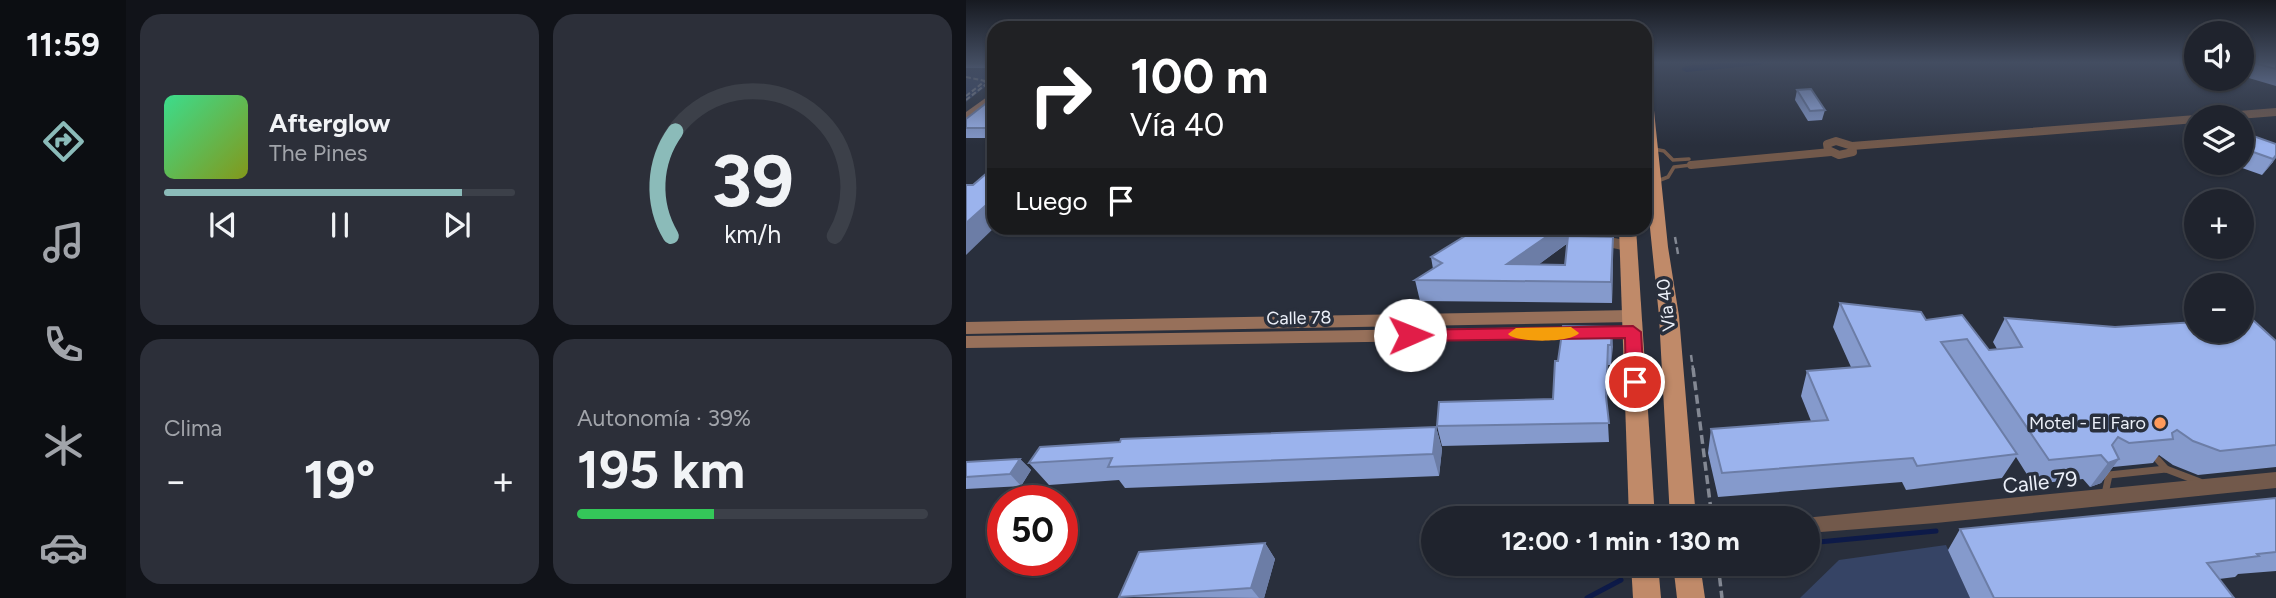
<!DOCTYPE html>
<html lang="es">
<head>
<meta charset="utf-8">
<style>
  :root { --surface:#1f232d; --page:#2c2f39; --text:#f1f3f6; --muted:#a1a4aa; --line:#3c4049; --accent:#8bbbb9 }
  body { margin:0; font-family:Figtree,sans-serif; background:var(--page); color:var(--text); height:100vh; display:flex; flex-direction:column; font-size:26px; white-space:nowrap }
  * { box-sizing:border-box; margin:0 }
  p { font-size:23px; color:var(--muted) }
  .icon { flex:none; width:38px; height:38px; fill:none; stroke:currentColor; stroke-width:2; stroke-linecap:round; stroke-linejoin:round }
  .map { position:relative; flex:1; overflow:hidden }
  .sheet { display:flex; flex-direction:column; gap:14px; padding:14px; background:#111319; width:840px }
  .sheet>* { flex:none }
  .top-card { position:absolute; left:21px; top:21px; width:665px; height:214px; border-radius:21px; box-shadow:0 2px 5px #0004,0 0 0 2px var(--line); background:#202124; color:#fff; overflow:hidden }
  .buttons { position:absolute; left:1218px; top:21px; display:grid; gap:14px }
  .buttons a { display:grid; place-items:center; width:70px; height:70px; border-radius:50%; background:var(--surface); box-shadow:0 2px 5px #0004,0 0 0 2px var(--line); font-size:35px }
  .speed { position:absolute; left:21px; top:485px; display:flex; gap:14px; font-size:35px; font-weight:700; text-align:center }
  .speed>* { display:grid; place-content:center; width:91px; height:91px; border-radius:50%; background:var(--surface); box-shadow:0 2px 5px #0004,0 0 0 2px var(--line); line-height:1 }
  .speed .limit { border:10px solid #d22; background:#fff; color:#111 }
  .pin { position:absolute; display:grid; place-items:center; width:60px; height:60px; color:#fff; margin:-30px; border:4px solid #fff; border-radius:50%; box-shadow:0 2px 7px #0007 }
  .me { position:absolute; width:77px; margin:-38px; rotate:89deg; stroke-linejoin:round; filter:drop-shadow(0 0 5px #0008) }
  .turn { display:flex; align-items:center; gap:24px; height:147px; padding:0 28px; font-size:32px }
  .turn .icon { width:91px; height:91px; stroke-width:2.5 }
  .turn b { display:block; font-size:49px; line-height:60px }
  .then { display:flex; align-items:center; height:66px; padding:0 28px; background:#0003; gap:14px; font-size:26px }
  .big { font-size:52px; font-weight:700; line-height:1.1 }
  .sheet .tile { flex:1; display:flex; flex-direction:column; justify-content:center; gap:10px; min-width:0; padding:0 24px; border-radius:21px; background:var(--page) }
  .sheet .dial { align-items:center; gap:0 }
  .dial svg { height:182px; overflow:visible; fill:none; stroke:var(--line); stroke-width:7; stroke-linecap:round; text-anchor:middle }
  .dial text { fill:var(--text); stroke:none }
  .song { display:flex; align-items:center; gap:21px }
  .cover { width:84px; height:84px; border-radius:10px; background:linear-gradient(135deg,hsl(150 70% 55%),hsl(70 70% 35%)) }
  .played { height:7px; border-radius:4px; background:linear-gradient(90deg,var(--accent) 85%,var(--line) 85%) }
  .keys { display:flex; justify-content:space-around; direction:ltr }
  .heat { display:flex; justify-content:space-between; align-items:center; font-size:38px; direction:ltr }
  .charge { height:10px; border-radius:5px; background:linear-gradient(90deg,#34c759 39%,var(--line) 0) }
  .sheet .tiles { flex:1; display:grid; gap:14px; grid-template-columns:repeat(2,1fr) }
  .trip { position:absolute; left:455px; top:506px; width:399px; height:70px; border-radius:35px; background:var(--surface); box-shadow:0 2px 5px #0004,0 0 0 2px var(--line); font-weight:700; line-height:70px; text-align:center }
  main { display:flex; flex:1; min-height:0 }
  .menu { display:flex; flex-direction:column; width:126px; justify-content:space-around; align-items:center; background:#0c0e12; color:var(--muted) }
  .menu .icon { width:49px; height:49px }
  .menu .active { color:var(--accent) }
  .menu b { font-size:32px; color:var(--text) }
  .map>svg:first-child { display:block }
</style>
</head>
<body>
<main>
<nav class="menu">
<b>11:59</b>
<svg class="icon active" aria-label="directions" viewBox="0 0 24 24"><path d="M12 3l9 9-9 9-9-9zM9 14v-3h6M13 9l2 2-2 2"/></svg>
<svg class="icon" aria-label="music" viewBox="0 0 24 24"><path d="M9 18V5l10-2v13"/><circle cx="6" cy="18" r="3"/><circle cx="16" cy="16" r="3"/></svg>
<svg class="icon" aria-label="phone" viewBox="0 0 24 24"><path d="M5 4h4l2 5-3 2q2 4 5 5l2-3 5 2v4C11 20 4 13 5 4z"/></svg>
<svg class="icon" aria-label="climate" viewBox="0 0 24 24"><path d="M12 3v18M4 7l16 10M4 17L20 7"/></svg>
<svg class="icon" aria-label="car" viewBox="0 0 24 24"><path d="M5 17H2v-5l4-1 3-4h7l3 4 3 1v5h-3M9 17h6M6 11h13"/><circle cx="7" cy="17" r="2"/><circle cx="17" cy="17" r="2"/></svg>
</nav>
<section class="sheet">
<div class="tiles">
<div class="tile">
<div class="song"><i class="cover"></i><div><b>Afterglow</b><p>The Pines</p></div></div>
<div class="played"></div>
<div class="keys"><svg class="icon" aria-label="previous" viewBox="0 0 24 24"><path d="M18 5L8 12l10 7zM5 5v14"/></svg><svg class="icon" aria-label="pause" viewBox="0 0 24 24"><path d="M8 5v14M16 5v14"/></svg><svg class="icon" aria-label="next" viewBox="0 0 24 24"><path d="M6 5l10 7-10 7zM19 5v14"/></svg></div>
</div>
<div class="tile dial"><svg viewBox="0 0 100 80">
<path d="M14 69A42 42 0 1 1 86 69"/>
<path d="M14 69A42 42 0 0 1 16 23" stroke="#8bbbb9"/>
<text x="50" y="56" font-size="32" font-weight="700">39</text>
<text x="50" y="72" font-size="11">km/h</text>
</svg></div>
<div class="tile"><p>Clima</p>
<div class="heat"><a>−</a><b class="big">19°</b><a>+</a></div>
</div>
<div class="tile"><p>Autonomía · 39%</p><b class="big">195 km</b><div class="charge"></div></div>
</div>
</section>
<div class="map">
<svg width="1310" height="598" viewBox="0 0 1310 598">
  <rect width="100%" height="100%" fill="#292f3c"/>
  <g fill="#364465">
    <path d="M 0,62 L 28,62 L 28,80 L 0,102 Z"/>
    <path d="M 980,545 L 1004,598 L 834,598 L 873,560 Z"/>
  </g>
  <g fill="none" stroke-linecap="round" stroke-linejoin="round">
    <g stroke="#0d1a48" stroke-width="5">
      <path d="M 842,543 L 970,531"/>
      <path d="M 621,598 L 655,580"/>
    </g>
    <path fill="#0d1a48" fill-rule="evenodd" d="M 770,62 L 798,62 L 794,65 L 720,72 L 715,69 L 720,66 Z"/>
    <g stroke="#838893" stroke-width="2" stroke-dasharray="5 2.5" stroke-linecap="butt">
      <path d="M 0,77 L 19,81"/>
      <path d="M 0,96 L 28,74"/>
      <path d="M 0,100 L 28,78"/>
    </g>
    <g stroke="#838893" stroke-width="2.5" stroke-dasharray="7 3.5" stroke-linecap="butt">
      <path d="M 709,237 L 712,254"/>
      <path d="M 725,355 L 727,369"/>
    </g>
    <g stroke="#838893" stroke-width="3.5" stroke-dasharray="9 4.5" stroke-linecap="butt">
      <path d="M 727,368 L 746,518"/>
      <path d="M 752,564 L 756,598"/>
    </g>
    <g stroke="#72594b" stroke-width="3.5">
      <path d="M 688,149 L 698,151 L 707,160 L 723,159"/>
      <path d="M 689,182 L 702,177 L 708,167 L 725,165"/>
    </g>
    <g stroke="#72594b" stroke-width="7">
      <path d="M 1192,460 L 1200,469"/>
      <path d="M 1139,494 L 1143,475 L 1200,469 L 1234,482"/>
    </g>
    <g stroke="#72594b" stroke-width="8">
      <path d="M 1248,117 L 1310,112"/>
      <path d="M 870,141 L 886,146 L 887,152 L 873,155 L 862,150 L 861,144 Z"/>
      <path d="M 886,146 L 1230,119"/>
      <path d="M 725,165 L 865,152"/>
    </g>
    <path stroke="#72594b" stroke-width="10" d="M 614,236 L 662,246"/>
    <path fill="#72594b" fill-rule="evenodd" d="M 1310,472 L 1310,488 L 970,523 L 842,533 L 842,518 L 838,518 Z"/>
    <g fill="#97705a" fill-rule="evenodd">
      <path d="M 28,92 L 28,100 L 0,121 L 0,112 Z"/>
      <path d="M 666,310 L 674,316 L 666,322 L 0,334 L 0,322 Z"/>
      <path d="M 667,326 L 673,328 L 675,332 L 673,336 L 667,338 L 0,348 L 0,336 Z"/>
    </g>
    <g fill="#c08a69" fill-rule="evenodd">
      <path d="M 679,87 L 686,91 L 702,247 L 713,316 L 730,518 L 704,518 L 693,316 L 679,179 Z"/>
      <path d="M 653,228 L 670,228 L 689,518 L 663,518 Z"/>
      <path d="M 665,564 L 692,564 L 695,598 L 667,598 Z"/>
      <path d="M 707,564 L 734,564 L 739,598 L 711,598 Z"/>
    </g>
  </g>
  <g fill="#859acc" fill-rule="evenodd">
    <path d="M 0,62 L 28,62 L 20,68 L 0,68 Z"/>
    <path d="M 1276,62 L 1310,62 L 1310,86 L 1276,76 Z"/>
    <path d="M 831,90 L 859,110 L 856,120 L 842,121 L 829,100 Z"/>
    <path d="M 28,97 L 28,138 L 0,138 L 0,119 Z"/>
    <path d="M 1276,132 L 1310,144 L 1307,162 L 1296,175 L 1262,163 L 1276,163 Z"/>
    <path d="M 512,228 L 604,228 L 604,236 L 647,258 L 646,303 L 454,301 L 449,280 L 467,269 L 465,257 ZM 602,243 L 599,265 L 573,264 Z"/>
    <path d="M 874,303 L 960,320 L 996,315 L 1023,350 L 1031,349 L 1027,342 L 1039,318 L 1310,341 L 1310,467 L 1232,475 L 1207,465 L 1193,455 L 1187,463 L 1147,467 L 1135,483 L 1124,487 L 1117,479 L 1067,484 L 1050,457 L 1036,478 L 940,490 L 936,482 L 752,497 L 742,453 L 745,429 L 845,421 L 835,396 L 841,371 L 885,367 L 867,327 Z"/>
    <path d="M 646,327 L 645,365 L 642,365 L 641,404 L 643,442 L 476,446 L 471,426 L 587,399 L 592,361 Z"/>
    <path d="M 470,427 L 476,449 L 473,476 L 159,488 L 153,480 L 83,485 L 63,463 Z"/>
    <path d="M 54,459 L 65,470 L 55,486 L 0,489 L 0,462 Z"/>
    <path d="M 1310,498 L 1310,571 L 1272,574 L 1269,577 L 1253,579 L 1268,598 L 1004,598 L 982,550 L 994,529 Z"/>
    <path d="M 299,543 L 309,559 L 298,598 L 153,597 Z"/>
  </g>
  <g fill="#6c7da6">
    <path d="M 18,62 L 28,62 L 20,68 L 17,63 Z"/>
    <path d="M 1310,155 L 1310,158 L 1307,162 L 1296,175 Z"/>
    <path d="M 28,198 L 28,228 L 0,255 L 0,223 Z"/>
    <path d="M 593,228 L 604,228 L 604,241 L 551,281 L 541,264 Z"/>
    <path d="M 647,237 L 647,258 L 646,303 L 645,282 Z"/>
    <path d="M 646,327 L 647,347 L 645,365 L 645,345 Z"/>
    <path d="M 642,345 L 642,365 L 640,417 L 640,397 Z"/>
    <path d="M 470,427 L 476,449 L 473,476 L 467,454 Z"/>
    <path d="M 54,459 L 65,470 L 55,486 L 44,474 Z"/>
    <path d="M 1153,459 L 1135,483 L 1124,487 L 1142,463 Z"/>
    <path d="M 299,543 L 309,559 L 298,598 L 293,598 L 285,588 Z"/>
  </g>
  <g fill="#9bb3ed" stroke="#6c7da6" stroke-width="2">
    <path d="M 0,62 L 18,62 L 17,63 L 0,63 Z"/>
    <path d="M 1285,62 L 1310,62 L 1310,69 Z"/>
    <path d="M 845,89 L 859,110 L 844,111 L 831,90 Z"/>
    <path d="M 28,97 L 28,128 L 0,128 L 0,119 Z"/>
    <path d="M 1276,132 L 1310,144 L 1310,155 L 1307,159 L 1276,148 Z"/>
    <path d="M 28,167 L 28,198 L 0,223 L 0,185 L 7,185 Z"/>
    <path d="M 512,228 L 593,228 L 541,264 L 599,265 L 602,236 L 647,237 L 645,282 L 449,280 L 476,263 L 465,257 Z"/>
    <path d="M 874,303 L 955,312 L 960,320 L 996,315 L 1023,350 L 1056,347 L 1039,318 L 1149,327 L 1230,322 L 1230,331 L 1276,331 L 1276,320 L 1286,319 L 1310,341 L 1310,445 L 1254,451 L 1227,441 L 1211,430 L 1206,433 L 1207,439 L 1163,443 L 1152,437 L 1146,445 L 1153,459 L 1142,463 L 1135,455 L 1083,460 L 1001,339 L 975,342 L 1051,454 L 951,466 L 947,458 L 756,473 L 745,429 L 862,420 L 841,371 L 904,366 Z"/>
    <path d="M 597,326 L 646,327 L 645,345 L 642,345 L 640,397 L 643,423 L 471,426 L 473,402 L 587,399 L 589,361 L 592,361 Z"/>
    <path d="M 470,427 L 467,454 L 142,467 L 146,458 L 63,463 L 74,447 L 154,442 L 155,439 Z"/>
    <path d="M 54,459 L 44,474 L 0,477 L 0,462 Z"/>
    <path d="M 1310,498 L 1310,552 L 1291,554 L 1293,556 L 1241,563 L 1268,598 L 1028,598 L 994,529 Z"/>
    <path d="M 299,543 L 285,588 L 153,597 L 173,552 Z"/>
  </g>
  <linearGradient id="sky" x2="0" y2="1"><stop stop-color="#171a21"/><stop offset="0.43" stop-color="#434d61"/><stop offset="1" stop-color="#434d61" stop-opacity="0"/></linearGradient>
  <rect width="1310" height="145" fill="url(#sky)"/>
  <path fill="#e11d48" stroke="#92132f" stroke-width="2" d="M 667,326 L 675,332 L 678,382 L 675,387 L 663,387 L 660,382 L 659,338 L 444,341 L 436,335 L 444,330 Z"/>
  <path fill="#f59e0b" d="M 605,327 L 613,333 C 606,343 549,343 542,334 L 550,328 Z"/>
  <circle fill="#ff9a5b" stroke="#292f3c" stroke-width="2.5" cx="1194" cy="423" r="7"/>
  <g text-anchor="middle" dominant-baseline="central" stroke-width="7" stroke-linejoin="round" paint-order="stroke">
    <g font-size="18" fill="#ecf0f9" stroke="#292f3c">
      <text transform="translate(700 305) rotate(-97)">Vía 40</text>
      <text transform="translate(333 318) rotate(-1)">Calle 78</text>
    </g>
    <g font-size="18" fill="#ecf0f9" stroke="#292f3c" text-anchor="end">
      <text x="1180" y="423">Motel - El Faro</text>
    </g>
    <g font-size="21" fill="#ecf0f9" stroke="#292f3c">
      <text transform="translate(1074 482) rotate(-6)">Calle 79</text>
    </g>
  </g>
</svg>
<div class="buttons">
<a><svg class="icon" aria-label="sound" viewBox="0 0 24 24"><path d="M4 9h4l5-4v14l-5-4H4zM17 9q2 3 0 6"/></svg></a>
<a><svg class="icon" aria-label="layers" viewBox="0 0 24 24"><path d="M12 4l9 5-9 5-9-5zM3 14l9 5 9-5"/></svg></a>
<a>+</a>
<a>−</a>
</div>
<div class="speed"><div class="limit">50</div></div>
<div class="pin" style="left:669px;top:382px;background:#d93025"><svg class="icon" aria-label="arrive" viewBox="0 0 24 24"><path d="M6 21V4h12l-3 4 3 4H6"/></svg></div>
<svg class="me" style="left:444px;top:335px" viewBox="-20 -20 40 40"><circle r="19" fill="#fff"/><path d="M0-13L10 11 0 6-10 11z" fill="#e11d48"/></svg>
<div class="trip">12:00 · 1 min · 130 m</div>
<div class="top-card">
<div class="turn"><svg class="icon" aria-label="right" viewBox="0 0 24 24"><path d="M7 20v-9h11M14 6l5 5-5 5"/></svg><div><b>100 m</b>Vía 40</div></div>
<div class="then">Luego<svg class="icon" aria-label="arrive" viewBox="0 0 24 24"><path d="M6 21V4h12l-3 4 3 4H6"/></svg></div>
</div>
</div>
</main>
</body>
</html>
